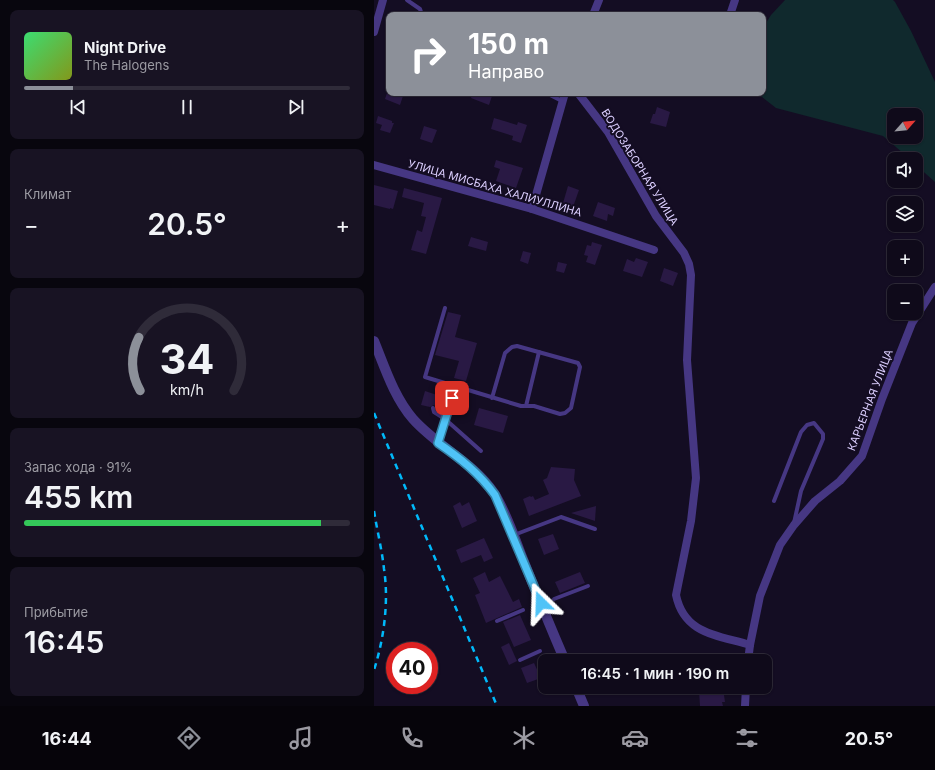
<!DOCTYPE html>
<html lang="ru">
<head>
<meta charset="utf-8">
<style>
  :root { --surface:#0f0a1a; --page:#181323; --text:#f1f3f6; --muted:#9b9aa2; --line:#2f2b39; --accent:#8c9099 }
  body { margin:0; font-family:Inter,sans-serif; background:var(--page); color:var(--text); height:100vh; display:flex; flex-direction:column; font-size:15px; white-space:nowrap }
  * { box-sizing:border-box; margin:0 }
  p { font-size:13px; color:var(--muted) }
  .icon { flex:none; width:22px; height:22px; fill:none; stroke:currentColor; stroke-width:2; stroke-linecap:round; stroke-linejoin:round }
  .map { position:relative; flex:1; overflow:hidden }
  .sheet { display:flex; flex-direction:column; gap:10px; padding:10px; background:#08060e; width:374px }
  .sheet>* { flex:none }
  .top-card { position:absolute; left:12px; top:12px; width:380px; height:84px; border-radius:8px; box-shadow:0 1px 3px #0004,0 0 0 1px var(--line); background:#8c9099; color:#fff; overflow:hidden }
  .needle { width:26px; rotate:63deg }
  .buttons { position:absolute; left:513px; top:108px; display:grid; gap:8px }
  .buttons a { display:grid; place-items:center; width:36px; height:36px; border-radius:8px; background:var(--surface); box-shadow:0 1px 3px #0004,0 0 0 1px var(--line); font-size:20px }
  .speed { position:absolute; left:12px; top:642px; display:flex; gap:8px; font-size:20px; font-weight:700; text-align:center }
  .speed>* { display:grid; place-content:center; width:52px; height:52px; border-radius:50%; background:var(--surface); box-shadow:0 1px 3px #0004,0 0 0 1px var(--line); line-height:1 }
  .speed .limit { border:6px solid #d22; background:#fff; color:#111 }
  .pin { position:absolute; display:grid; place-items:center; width:34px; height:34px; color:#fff; margin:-17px; border-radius:8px; box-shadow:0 2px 6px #0006 }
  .me { position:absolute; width:44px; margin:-22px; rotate:338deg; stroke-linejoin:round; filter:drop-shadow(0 0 3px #0008) }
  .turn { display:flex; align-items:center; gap:14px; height:84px; padding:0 16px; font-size:18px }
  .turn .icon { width:52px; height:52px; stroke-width:2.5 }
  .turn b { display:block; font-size:28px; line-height:34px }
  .big { font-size:30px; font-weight:600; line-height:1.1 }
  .sheet .widget { flex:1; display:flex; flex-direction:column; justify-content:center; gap:6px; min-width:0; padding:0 14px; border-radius:8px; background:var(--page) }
  .sheet .dial { align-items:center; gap:0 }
  .dial svg { height:104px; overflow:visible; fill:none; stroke:var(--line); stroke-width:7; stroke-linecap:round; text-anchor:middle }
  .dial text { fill:var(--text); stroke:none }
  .song { display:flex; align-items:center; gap:12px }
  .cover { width:48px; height:48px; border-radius:6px; background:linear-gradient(135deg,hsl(140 70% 55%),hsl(70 70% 35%)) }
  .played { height:4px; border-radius:2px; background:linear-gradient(90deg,var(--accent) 15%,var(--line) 15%) }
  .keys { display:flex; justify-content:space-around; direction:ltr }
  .heat { display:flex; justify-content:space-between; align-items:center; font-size:22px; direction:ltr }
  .charge { height:6px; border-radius:3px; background:linear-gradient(90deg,#34c759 91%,var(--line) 0) }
  .trip { position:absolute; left:164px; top:654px; width:234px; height:40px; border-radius:8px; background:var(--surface); box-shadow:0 1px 3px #0004,0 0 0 1px var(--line); font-weight:600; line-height:40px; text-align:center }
  .menu { display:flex; height:64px; justify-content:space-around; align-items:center; background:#06040a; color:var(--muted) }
  .menu .icon { width:28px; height:28px }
  .menu .selected { color:var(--accent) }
  .menu b { font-size:18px; color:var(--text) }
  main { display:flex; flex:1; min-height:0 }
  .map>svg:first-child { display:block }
</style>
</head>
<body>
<main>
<section class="sheet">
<div class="widget">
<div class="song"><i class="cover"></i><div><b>Night Drive</b><p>The Halogens</p></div></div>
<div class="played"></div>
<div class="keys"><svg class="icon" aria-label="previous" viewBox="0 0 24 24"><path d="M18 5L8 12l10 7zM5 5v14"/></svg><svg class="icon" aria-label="pause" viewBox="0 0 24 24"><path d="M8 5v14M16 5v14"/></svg><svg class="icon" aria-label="next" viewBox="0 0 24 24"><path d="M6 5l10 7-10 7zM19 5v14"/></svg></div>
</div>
<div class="widget"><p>Климат</p>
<div class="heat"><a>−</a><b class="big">20.5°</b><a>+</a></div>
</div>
<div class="widget dial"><svg viewBox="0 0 100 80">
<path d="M14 69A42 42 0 1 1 86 69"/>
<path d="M14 69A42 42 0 0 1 13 28" stroke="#8c9099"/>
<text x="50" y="56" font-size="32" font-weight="700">34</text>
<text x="50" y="72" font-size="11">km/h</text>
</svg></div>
<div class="widget"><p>Запас хода · 91%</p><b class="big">455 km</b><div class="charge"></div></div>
<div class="widget"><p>Прибытие</p><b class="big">16:45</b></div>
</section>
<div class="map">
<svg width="561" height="706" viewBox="0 0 561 706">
  <rect width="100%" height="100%" fill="#140d23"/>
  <path fill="#10292d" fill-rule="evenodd" d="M 411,0 L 519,0 L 521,2 L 537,31 L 561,82 L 561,182 L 542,165 L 542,159 L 536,159 L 509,136 L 402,108 L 383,93 L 389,93 L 389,28 L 397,15 ZM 520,115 L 542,115 L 542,137 L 520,137 Z"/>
  <g fill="#291944">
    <path d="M 13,93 L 30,93 L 26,105 L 11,99 Z"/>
    <path d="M 99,93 L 119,93 L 115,105 L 97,98 Z"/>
    <path d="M 283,107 L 296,112 L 292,127 L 276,123 L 279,114 L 281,114 Z"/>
    <path d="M 4,116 L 18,121 L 18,123 L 20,123 L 16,133 L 6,130 L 8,125 L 2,123 Z"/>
    <path d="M 120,118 L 143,125 L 144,122 L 153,125 L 147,143 L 138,140 L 139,136 L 117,129 Z"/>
    <path d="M 50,126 L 63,130 L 58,143 L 46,139 Z"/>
    <path d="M 122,160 L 149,168 L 142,188 L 122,181 L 126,169 L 120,167 Z"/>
    <path d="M 0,185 L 24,191 L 19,209 L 16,208 L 16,209 L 0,205 Z"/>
    <path d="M 194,186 L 205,190 L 199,207 L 189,203 Z"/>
    <path d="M 30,188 L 68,198 L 52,254 L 37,250 L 43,230 L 48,232 L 52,217 L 47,216 L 50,203 L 28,197 Z"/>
    <path d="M 224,202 L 241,208 L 239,216 L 234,214 L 233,221 L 219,216 Z"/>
    <path d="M 97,237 L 114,242 L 112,251 L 94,246 Z"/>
    <path d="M 218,242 L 228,245 L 221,265 L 212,262 L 214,256 L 210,255 L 213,245 L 217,246 Z"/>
    <path d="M 149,251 L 157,253 L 154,264 L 146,261 Z"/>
    <path d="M 262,258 L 274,262 L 268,277 L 249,271 L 253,259 L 260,262 Z"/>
    <path d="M 184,262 L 193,264 L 190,273 L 182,271 Z"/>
    <path d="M 290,268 L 304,273 L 299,286 L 286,281 Z"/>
    <path d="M 74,312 L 87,315 L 81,337 L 103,343 L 92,381 L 80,378 L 85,361 L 61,355 Z"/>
    <path d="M 51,391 L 66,396 L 62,407 L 60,405 L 56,407 L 47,405 Z"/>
    <path d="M 105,408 L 134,416 L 129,433 L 100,425 Z"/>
    <path d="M 177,467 L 201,469 L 200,480 L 207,496 L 155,516 L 149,499 L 156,496 L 157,497 L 159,496 L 161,500 L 175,494 L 169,480 L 173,478 Z"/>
    <path d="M 86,502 L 88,506 L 95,502 L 103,521 L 88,528 L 79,506 Z"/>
    <path d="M 222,506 L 221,521 L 197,513 Z"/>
    <path d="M 179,534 L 185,549 L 170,555 L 164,539 Z"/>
    <path d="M 110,538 L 119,558 L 110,562 L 107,555 L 87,563 L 82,550 Z"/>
    <path d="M 111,572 L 115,582 L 126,576 L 139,602 L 145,599 L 148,607 L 112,623 L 101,595 L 106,593 L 99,578 Z"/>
    <path d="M 206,572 L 211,583 L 186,593 L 181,582 Z"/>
    <path d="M 146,615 L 157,640 L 140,647 L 129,622 Z"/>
    <path d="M 135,643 L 143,661 L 135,665 L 127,647 Z"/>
    <path d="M 160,663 L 167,678 L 153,683 L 147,668 Z"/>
    <path d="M 345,689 L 346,695 L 350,695 L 351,702 L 348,702 L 349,706 L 326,706 L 325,690 Z"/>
  </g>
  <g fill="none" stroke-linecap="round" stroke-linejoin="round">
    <g stroke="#463783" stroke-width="4">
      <path d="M 33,0 L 46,9 L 48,15"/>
      <path d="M 172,93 L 188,101"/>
      <path d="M 71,308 L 51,377 L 147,406 L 160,406 L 186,414 L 191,413 L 197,408 L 206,367 L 204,363 L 143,346 L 138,347 L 131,353 L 118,398"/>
      <path d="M 152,406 L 165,352"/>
      <path d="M 59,408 L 60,412 L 71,419 L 107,451"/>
      <path d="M 65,442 L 81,387"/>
      <path d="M 400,501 L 427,432 L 433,425 L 440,423 L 449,434 L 449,439 L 427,491 L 420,523"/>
      <path d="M 140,535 L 187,517 L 221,529"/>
      <path d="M 180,599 L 214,586"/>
      <path d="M 123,621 L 149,610"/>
      <path d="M 146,660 L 166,651"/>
    </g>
    <g stroke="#463783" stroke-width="8">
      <path d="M 219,15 L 225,0"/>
      <path d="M 356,15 L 361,0"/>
      <path d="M 0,32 L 9,0"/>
      <path d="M 204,93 L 234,132 L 282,216 L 310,253 L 315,264 L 317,275 L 313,360 L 322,478 L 317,521 L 302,595 C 310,634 343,635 376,645"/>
      <path d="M 305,93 L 321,93"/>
      <path d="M 0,165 L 158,209 L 280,250"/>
      <path d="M 158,209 L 191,93"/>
      <path d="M 374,661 L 376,645 L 386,596 L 406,545 L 420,525 L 441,501 L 466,481 L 488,456 L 508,399 L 538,323 L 561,287"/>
      <path d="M 371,706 L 372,687"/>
    </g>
    <g stroke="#463783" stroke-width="10">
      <path d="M 0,341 C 11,368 20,397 39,419 C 64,447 99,462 120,493 C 132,512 140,536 148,557 C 162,592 176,626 191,661"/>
      <path d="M 202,687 L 210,706"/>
    </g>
    <g stroke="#00b9fa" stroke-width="2.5" stroke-dasharray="6 5" stroke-linecap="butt">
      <path d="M 0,413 L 123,706"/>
      <path d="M 0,511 C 3,530 8,550 10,569 C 15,601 10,639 0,670"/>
    </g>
  </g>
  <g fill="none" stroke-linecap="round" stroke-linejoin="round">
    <g stroke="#337fa1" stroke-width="10">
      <path id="route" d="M 78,398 L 64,443 C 86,458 105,473 121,495 L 167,603"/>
    </g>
    <use href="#route" stroke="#4fc3f7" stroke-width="7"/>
  </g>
  <g text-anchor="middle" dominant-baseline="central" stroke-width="4" stroke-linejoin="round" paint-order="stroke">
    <g font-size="11" fill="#dccfff" stroke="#140d23">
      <text transform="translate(266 167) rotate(58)">ВОДОЗАБОРНАЯ УЛИЦА</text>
      <text transform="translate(121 188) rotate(16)">УЛИЦА МИСБАХА ХАЛИУЛЛИНА</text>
      <text transform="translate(496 400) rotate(-69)">КАРЬЕРНАЯ УЛИЦА</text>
    </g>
  </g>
</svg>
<div class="buttons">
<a><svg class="needle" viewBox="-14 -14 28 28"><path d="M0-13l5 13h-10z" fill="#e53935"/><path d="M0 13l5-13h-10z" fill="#9b9aa2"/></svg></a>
<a><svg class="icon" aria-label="sound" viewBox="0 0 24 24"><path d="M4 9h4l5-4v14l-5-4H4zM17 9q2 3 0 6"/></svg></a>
<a><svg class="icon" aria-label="layers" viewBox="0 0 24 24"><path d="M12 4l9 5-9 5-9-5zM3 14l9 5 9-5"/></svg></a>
<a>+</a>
<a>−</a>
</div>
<div class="speed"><div class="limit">40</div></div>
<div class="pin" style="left:78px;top:398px;background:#d93025"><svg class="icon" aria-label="arrive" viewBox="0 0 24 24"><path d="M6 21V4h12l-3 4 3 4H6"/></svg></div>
<svg class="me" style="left:167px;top:603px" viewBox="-20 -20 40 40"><path d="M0-17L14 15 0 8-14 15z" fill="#4fc3f7" stroke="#fff" stroke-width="4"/></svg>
<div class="trip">16:45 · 1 мин · 190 m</div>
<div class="top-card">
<div class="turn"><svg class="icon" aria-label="right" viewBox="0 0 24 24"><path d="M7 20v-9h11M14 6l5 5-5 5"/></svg><div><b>150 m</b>Направо</div></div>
</div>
</div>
</main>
<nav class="menu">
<b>16:44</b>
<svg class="icon selected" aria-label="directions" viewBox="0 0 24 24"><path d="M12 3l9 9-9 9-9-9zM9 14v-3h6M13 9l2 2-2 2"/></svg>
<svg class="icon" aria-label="music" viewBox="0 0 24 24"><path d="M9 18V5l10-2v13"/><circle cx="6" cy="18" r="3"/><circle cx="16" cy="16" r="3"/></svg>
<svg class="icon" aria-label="phone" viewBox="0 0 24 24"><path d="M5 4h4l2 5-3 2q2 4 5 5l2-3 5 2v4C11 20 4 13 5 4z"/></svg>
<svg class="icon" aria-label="climate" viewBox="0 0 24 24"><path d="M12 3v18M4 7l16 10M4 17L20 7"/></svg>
<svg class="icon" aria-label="car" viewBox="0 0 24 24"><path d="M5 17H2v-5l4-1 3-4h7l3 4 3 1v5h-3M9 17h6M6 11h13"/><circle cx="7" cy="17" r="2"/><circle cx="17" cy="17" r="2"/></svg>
<svg class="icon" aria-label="filters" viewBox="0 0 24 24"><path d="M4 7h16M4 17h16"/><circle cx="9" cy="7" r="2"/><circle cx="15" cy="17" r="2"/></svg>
<b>20.5°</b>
</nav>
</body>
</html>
